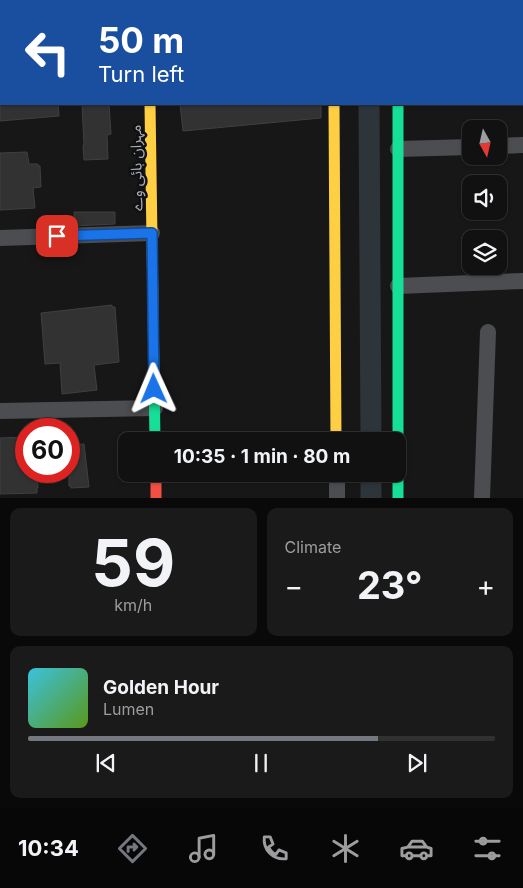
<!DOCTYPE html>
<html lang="en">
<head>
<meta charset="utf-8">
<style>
  :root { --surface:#111; --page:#1a1a1a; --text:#f1f3f6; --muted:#9c9d9f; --line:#303131; --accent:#76787f }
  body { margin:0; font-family:Inter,"Noto Sans Arabic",sans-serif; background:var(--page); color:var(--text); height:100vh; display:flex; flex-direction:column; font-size:19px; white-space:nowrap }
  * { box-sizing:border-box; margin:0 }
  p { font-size:16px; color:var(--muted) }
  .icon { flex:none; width:28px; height:28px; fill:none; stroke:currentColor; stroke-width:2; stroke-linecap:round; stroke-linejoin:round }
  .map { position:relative; height:498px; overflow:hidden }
  .details { display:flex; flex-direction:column; gap:10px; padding:10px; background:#090909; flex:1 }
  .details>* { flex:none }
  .banner { position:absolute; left:0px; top:0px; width:524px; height:105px; box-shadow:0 1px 4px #0004,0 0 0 1px var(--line); background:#1a4fa0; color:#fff; overflow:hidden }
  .needle { width:32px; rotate:172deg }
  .fabs { position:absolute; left:462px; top:120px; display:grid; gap:10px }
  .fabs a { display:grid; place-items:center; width:45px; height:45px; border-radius:10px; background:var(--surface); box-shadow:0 1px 4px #0004,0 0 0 1px var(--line); font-size:25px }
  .speed { position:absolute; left:15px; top:418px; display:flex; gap:10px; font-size:25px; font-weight:700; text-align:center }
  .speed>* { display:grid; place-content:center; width:65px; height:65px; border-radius:50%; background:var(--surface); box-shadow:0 1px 4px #0004,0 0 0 1px var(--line); line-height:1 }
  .speed .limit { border:8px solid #d22; background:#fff; color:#111 }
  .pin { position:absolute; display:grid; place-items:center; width:42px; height:42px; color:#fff; margin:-21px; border-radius:10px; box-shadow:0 2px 8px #0006 }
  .me { position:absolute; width:55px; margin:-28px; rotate:359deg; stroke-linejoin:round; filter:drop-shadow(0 0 4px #0008) }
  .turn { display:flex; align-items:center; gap:18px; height:105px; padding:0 15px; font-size:22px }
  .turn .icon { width:65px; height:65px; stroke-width:2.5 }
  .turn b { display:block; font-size:35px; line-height:42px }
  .big { font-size:38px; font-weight:700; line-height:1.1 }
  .details .tile { flex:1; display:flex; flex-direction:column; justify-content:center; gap:8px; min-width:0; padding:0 18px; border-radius:10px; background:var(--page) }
  .details .dial { align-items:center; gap:0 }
  .dial b { font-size:65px; line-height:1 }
  .song { display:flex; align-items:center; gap:15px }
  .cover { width:60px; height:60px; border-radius:8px; background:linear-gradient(135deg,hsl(190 70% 55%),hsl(90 70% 35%)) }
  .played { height:5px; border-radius:2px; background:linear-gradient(90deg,var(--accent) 75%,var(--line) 75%) }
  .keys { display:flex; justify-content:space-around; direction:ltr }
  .heat { display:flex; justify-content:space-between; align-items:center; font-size:28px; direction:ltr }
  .details .tiles { flex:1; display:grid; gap:10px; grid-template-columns:1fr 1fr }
  .tile:last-child { grid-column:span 2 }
  .trip { position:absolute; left:118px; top:432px; width:288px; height:50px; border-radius:10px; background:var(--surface); box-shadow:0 1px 4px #0004,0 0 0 1px var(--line); font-weight:700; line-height:50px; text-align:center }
  .tabs { display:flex; height:80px; justify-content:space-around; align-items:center; background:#070707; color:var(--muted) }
  .tabs .icon { width:35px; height:35px }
  .tabs .current { color:var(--accent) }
  .tabs b { font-size:22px; color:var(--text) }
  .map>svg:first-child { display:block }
</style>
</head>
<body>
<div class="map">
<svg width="523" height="498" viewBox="0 0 523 498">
  <rect width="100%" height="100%" fill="#171717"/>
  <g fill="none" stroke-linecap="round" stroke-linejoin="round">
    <g stroke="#2d343a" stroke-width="21">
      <path d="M 368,0 L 368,1"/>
      <path d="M 369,104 L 371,441"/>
      <path d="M 371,474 L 371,498"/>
    </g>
  </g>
  <g fill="#323232" stroke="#404043">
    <path d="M 0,104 L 58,104 L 59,116 L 0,121 Z"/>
    <path d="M 82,104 L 109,104 L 111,134 L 107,135 L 108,159 L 84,160 L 83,145 L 84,145 Z"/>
    <path d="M 180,104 L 321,104 L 321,118 L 183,131 Z"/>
    <path d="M 27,152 L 29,164 L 38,164 L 38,166 L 40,166 L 41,187 L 33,188 L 35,208 L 0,210 L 0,153 Z"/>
    <path d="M 74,212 L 115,212 L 115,224 L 74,226 Z"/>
    <path d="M 112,305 L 112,307 L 115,307 L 119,362 L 94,365 L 97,390 L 62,394 L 60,363 L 45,364 L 41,313 Z"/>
    <path d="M 26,437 L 26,471 L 37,471 L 38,488 L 37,488 L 37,493 L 0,494 L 0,438 Z"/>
    <path d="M 84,444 L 89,487 L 71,488 L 71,486 L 69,486 L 69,445 Z"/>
  </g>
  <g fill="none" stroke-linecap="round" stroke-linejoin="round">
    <g stroke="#4c4d50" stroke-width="16">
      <path d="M 333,0 L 333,1"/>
      <path d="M 428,0 L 439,1"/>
      <path d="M 400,1 L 400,0"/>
      <path d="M 522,3 L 523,3"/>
      <path d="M 0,25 L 1,25"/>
      <path d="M 499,146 L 523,145"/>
      <path d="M 398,149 L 471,147"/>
      <path d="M 0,238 L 152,233"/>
      <path d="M 398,286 L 523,281"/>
      <path d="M 0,411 L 155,408"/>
      <path d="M 337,474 L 337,498"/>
      <path d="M 482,498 L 488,332"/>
    </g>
    <g stroke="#16e098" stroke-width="11">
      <path d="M 148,0 L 148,1"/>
      <path d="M 398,104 L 398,498"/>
      <path d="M 153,307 L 155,441"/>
    </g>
    <g stroke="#ffcf43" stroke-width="11">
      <path d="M 150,104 L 153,307"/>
      <path d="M 334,104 L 336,441"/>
    </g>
    <path stroke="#f24e42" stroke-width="11" d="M 156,474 L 156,498"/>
  </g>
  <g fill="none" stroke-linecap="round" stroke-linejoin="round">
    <g stroke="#114b97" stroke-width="12">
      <path id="route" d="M 57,236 L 152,233 L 154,389"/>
    </g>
    <use href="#route" stroke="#1a73e8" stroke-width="9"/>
  </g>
  <g text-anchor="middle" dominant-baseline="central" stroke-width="5" stroke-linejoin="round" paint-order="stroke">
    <g font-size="15" fill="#a9adb7" stroke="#111113">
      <text transform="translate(136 168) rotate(-91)">مہران ہائی وے</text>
    </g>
  </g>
</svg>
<div class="fabs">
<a><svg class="needle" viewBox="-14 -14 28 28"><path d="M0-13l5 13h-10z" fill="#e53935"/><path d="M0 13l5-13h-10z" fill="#9c9d9f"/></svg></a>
<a><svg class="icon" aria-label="sound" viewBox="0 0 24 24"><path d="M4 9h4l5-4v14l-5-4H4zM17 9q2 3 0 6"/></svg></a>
<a><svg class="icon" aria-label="layers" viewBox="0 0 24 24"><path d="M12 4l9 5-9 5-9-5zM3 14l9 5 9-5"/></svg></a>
</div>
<div class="speed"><div class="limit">60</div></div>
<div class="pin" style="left:57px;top:236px;background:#d93025"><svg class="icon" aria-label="arrive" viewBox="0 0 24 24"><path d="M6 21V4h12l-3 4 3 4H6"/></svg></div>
<svg class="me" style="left:154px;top:389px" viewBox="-20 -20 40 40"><path d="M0-17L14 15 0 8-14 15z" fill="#1a73e8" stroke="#fff" stroke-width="4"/></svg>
<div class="trip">10:35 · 1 min · 80 m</div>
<div class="banner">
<div class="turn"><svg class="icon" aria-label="left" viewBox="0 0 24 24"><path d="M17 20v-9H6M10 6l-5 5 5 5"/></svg><div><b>50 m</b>Turn left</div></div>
</div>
</div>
<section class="details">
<div class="tiles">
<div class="tile dial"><b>59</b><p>km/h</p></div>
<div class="tile"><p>Climate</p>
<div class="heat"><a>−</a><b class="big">23°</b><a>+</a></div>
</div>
<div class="tile">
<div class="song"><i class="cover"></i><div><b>Golden Hour</b><p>Lumen</p></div></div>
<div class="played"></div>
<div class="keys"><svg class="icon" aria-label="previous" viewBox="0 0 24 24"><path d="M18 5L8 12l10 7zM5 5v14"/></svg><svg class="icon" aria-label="pause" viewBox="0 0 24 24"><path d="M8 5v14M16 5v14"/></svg><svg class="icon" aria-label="next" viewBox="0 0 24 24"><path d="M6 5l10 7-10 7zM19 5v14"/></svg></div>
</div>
</div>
</section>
<nav class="tabs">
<b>10:34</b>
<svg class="icon current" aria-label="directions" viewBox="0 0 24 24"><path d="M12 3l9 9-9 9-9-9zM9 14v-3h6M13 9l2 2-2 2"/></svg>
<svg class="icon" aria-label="music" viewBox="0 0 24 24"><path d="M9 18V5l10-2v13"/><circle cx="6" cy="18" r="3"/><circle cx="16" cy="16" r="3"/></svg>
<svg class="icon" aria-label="phone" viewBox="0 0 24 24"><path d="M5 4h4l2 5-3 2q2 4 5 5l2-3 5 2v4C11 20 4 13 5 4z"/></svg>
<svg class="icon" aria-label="climate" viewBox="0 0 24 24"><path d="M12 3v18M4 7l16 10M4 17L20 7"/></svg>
<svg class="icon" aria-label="car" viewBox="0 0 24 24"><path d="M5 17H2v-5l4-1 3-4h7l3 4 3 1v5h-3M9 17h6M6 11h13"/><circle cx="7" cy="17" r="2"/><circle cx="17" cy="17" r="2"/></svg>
<svg class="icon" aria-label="filters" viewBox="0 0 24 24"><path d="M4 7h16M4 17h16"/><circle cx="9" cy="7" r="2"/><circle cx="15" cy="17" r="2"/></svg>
</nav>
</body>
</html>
